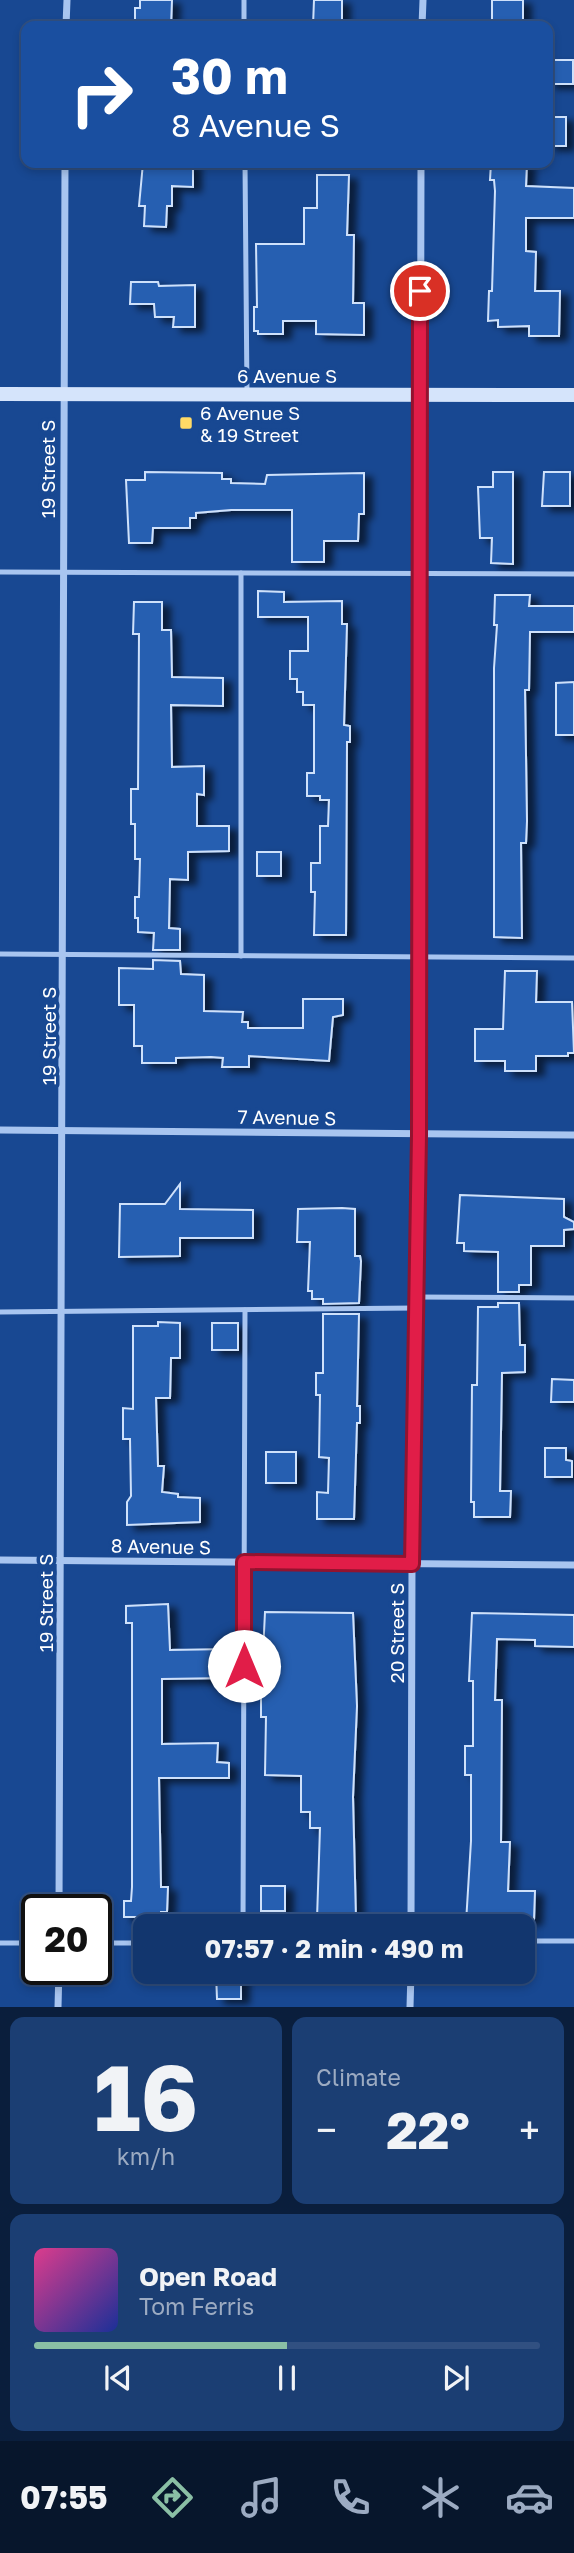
<!DOCTYPE html>
<html lang="en">
<head>
<meta charset="utf-8">
<style>
  :root { --surface:#12366e; --page:#1b3e73; --text:#f1f3f6; --muted:#9cabc2; --line:#315081; --accent:#8abfa5 }
  body { margin:0; font-family:"Golos Text",sans-serif; background:var(--page); color:var(--text); height:100vh; display:flex; flex-direction:column; font-size:26px; white-space:nowrap }
  * { box-sizing:border-box; margin:0 }
  p { font-size:23px; color:var(--muted) }
  .icon { flex:none; width:38px; height:38px; fill:none; stroke:currentColor; stroke-width:2; stroke-linecap:round; stroke-linejoin:round }
  .map { position:relative; height:2007px; overflow:hidden }
  .side { display:flex; flex-direction:column; gap:10px; padding:10px; background:#0a1e3c; flex:1 }
  .side>* { flex:none }
  .guide { position:absolute; left:21px; top:21px; width:532px; height:147px; border-radius:14px; box-shadow:0 4px 10px #0003,0 0 0 2px var(--line); background:#1a4fa0; color:#fff; overflow:hidden }
  .speed { position:absolute; left:21px; top:1894px; display:flex; gap:14px; font-size:35px; font-weight:700; text-align:center }
  .speed>* { display:grid; place-content:center; width:91px; height:91px; border-radius:50%; background:var(--surface); box-shadow:0 4px 10px #0003,0 0 0 2px var(--line); line-height:1 }
  .speed .limit { border:4px solid #111; border-radius:10px; background:#fff; color:#111 }
  .pin { position:absolute; display:grid; place-items:center; width:60px; height:60px; color:#fff; margin:-30px; border:4px solid #fff; border-radius:50%; box-shadow:0 2px 7px #0007 }
  .me { position:absolute; width:77px; margin:-38px; rotate:0deg; stroke-linejoin:round; filter:drop-shadow(0 0 5px #0008) }
  .turn { display:flex; align-items:center; gap:24px; height:147px; padding:0 35px; font-size:32px }
  .turn .icon { width:91px; height:91px; stroke-width:2.5 }
  .turn b { display:block; font-size:49px; line-height:60px }
  .big { font-size:52px; font-weight:700; line-height:1.1 }
  .side .tile { flex:1; display:flex; flex-direction:column; justify-content:center; gap:10px; min-width:0; padding:0 24px; border-radius:14px; background:var(--page) }
  .side .dial { align-items:center; gap:0 }
  .dial b { font-size:91px; line-height:1 }
  .song { display:flex; align-items:center; gap:21px }
  .cover { width:84px; height:84px; border-radius:10px; background:linear-gradient(135deg,hsl(330 70% 55%),hsl(230 70% 35%)) }
  .played { height:7px; border-radius:4px; background:linear-gradient(90deg,var(--accent) 50%,var(--line) 50%) }
  .keys { display:flex; justify-content:space-around; direction:ltr }
  .heat { display:flex; justify-content:space-between; align-items:center; font-size:38px; direction:ltr }
  .side .tiles { flex:1; display:grid; gap:10px; grid-template-columns:1fr 1fr }
  .tile:last-child { grid-column:span 2 }
  .trip { position:absolute; left:133px; top:1914px; width:402px; height:70px; border-radius:14px; background:var(--surface); box-shadow:0 4px 10px #0003,0 0 0 2px var(--line); font-weight:700; line-height:70px; text-align:center }
  .dock { display:flex; height:112px; justify-content:space-around; align-items:center; background:#07162c; color:var(--muted) }
  .dock .icon { width:49px; height:49px }
  .dock .selected { color:var(--accent) }
  .dock b { font-size:32px; color:var(--text) }
  .map>svg:first-child { display:block }
</style>
</head>
<body>
<div class="map">
<svg width="574" height="2007" viewBox="0 0 574 2007">
  <defs>
    <filter id="shadow"><feDropShadow dx="8" dy="4.5" stdDeviation="3.5" flood-color="#0009"/></filter>
  </defs>
  <rect width="100%" height="100%" fill="#184892"/>
  <g fill="#275eb1" stroke="#cee1fb" stroke-width="2" filter="url(#shadow)">
    <path d="M 140,0 L 172,0 L 171,26 L 135,26 L 135,8 L 140,8 Z"/>
    <path d="M 314,0 L 342,0 L 342,26 L 313,26 Z"/>
    <rect x="492" y="0" width="31" height="26"/>
    <rect x="548" y="60" width="25" height="24"/>
    <rect x="548" y="117" width="18" height="29"/>
    <path d="M 143,163 L 193,163 L 193,187 L 172,186 L 172,206 L 167,206 L 166,227 L 144,226 L 145,206 L 139,206 Z"/>
    <path d="M 491,163 L 527,163 L 526,186 L 574,188 L 574,218 L 526,218 L 526,251 L 536,252 L 535,291 L 560,291 L 559,336 L 529,336 L 529,326 L 498,327 L 498,320 L 488,321 L 489,291 L 492,291 L 495,191 L 494,180 L 490,180 Z"/>
    <path d="M 317,175 L 349,175 L 347,235 L 354,235 L 353,303 L 364,303 L 364,335 L 316,334 L 316,321 L 283,321 L 283,334 L 258,334 L 258,331 L 254,331 L 254,307 L 257,307 L 256,244 L 304,244 L 304,208 L 317,208 Z"/>
    <path d="M 131,282 L 158,282 L 159,286 L 195,285 L 195,327 L 173,327 L 174,317 L 155,317 L 154,304 L 130,304 Z"/>
    <path d="M 145,472 L 222,473 L 222,479 L 231,479 L 231,483 L 265,484 L 267,475 L 364,473 L 364,514 L 359,514 L 358,541 L 324,541 L 324,562 L 292,562 L 292,510 L 231,510 L 196,513 L 196,518 L 190,518 L 190,528 L 153,528 L 152,543 L 129,543 L 126,480 L 145,480 Z"/>
    <path d="M 493,472 L 513,472 L 513,564 L 491,563 L 492,538 L 480,538 L 478,487 L 493,487 Z"/>
    <path d="M 544,472 L 570,472 L 570,506 L 542,506 Z"/>
    <path d="M 258,591 L 284,592 L 284,602 L 342,601 L 342,624 L 347,624 L 344,725 L 350,726 L 350,742 L 347,742 L 346,935 L 314,935 L 315,892 L 311,892 L 311,863 L 320,863 L 320,826 L 328,826 L 329,800 L 320,800 L 320,796 L 307,796 L 307,773 L 314,773 L 314,705 L 303,705 L 303,692 L 297,692 L 297,679 L 290,679 L 290,651 L 308,651 L 308,617 L 258,617 Z"/>
    <path d="M 495,595 L 530,595 L 529,606 L 574,606 L 574,632 L 530,632 L 529,690 L 525,690 L 527,821 L 526,843 L 521,843 L 522,938 L 494,937 L 494,668 L 497,625 L 494,625 Z"/>
    <path d="M 134,602 L 162,602 L 162,630 L 171,630 L 172,677 L 223,678 L 223,706 L 171,705 L 172,767 L 204,766 L 204,795 L 197,794 L 197,826 L 229,826 L 229,851 L 188,852 L 188,880 L 170,879 L 169,928 L 180,929 L 180,950 L 153,950 L 154,933 L 138,932 L 138,918 L 135,918 L 135,897 L 139,897 L 140,859 L 135,859 L 135,824 L 131,824 L 131,789 L 138,789 L 139,634 L 133,634 Z"/>
    <path d="M 574,682 L 574,735 L 556,735 L 556,683 Z"/>
    <rect x="257" y="852" width="24" height="24"/>
    <path d="M 153,960 L 180,961 L 181,974 L 204,975 L 204,1011 L 243,1012 L 242,1022 L 248,1022 L 248,1028 L 303,1028 L 303,999 L 343,999 L 343,1015 L 333,1017 L 329,1061 L 249,1056 L 249,1067 L 222,1067 L 223,1058 L 211,1057 L 176,1058 L 176,1063 L 142,1063 L 142,1046 L 134,1046 L 134,1005 L 119,1005 L 119,968 L 153,969 Z"/>
    <path d="M 505,971 L 537,971 L 536,1002 L 572,1002 L 574,1053 L 568,1053 L 568,1056 L 536,1056 L 536,1071 L 505,1071 L 505,1061 L 475,1061 L 475,1029 L 503,1029 Z"/>
    <path d="M 180,1184 L 180,1209 L 253,1210 L 253,1238 L 180,1238 L 180,1256 L 119,1257 L 120,1204 L 165,1204 Z"/>
    <path d="M 460,1195 L 564,1199 L 564,1217 L 574,1222 L 574,1229 L 564,1230 L 564,1246 L 531,1246 L 531,1285 L 519,1285 L 519,1292 L 498,1292 L 498,1252 L 464,1251 L 464,1243 L 457,1243 Z"/>
    <path d="M 342,1208 L 355,1209 L 355,1256 L 360,1256 L 361,1261 L 359,1303 L 323,1304 L 323,1299 L 312,1299 L 312,1291 L 308,1291 L 310,1242 L 297,1242 L 298,1209 Z"/>
    <path d="M 498,1303 L 519,1303 L 520,1345 L 525,1345 L 525,1372 L 502,1373 L 500,1491 L 511,1491 L 510,1517 L 474,1517 L 474,1502 L 471,1502 L 472,1385 L 477,1385 L 478,1307 L 498,1307 Z"/>
    <path d="M 323,1314 L 359,1314 L 357,1406 L 360,1406 L 360,1423 L 357,1423 L 354,1519 L 317,1519 L 317,1492 L 328,1493 L 329,1458 L 319,1457 L 320,1395 L 316,1395 L 316,1373 L 323,1373 Z"/>
    <path d="M 158,1322 L 180,1323 L 180,1358 L 171,1358 L 170,1398 L 156,1398 L 158,1466 L 164,1466 L 162,1492 L 178,1494 L 178,1497 L 200,1498 L 200,1522 L 127,1525 L 127,1502 L 131,1496 L 130,1439 L 123,1439 L 123,1408 L 133,1409 L 133,1326 L 158,1326 Z"/>
    <rect x="212" y="1323" width="26" height="27"/>
    <path d="M 552,1379 L 574,1380 L 574,1402 L 551,1402 Z"/>
    <path d="M 545,1448 L 566,1448 L 566,1460 L 572,1461 L 572,1477 L 545,1477 Z"/>
    <rect x="266" y="1452" width="30" height="31"/>
    <path d="M 168,1604 L 170,1650 L 229,1649 L 229,1678 L 162,1679 L 162,1744 L 218,1743 L 217,1762 L 229,1763 L 229,1778 L 159,1778 L 161,1887 L 168,1887 L 167,1912 L 161,1912 L 161,1917 L 124,1917 L 124,1901 L 131,1901 L 132,1887 L 132,1623 L 126,1623 L 126,1606 Z"/>
    <path d="M 265,1612 L 353,1613 L 357,1706 L 353,1797 L 356,1919 L 317,1919 L 320,1828 L 310,1828 L 310,1812 L 301,1812 L 301,1776 L 265,1775 L 266,1717 L 261,1717 L 261,1695 Z"/>
    <path d="M 472,1613 L 574,1615 L 574,1647 L 535,1646 L 535,1640 L 497,1639 L 495,1700 L 502,1700 L 501,1842 L 510,1842 L 508,1891 L 535,1891 L 534,1920 L 466,1923 L 471,1841 L 471,1775 L 465,1775 L 465,1746 L 473,1746 L 473,1681 L 469,1681 Z"/>
    <rect x="261" y="1886" width="24" height="25"/>
    <path d="M 216,1973 L 241,1973 L 241,1999 L 217,1999 Z"/>
  </g>
  <g fill="none" stroke-linecap="round" stroke-linejoin="round">
    <g stroke="#a8c5f0" stroke-width="5">
      <path d="M 244,0 L 244,26"/>
      <path d="M 245,163 L 247,394"/>
      <path d="M 0,572 L 574,574"/>
      <path d="M 241,573 L 241,956"/>
      <path d="M 0,954 L 574,958"/>
      <path d="M 416,1297 L 574,1298"/>
      <path d="M 0,1312 L 416,1308"/>
      <path d="M 243,1927 L 245,1310"/>
      <path d="M 523,1941 L 574,1941"/>
      <path d="M 0,1943 L 37,1943"/>
      <path d="M 96,1943 L 145,1943"/>
    </g>
    <g stroke="#a8c5f0" stroke-width="7">
      <path d="M 66,26 L 67,0"/>
      <path d="M 422,26 L 423,0"/>
      <path d="M 0,1130 L 574,1135"/>
      <path d="M 0,1560 L 574,1565"/>
      <path d="M 59,1909 L 65,163"/>
      <path d="M 411,1927 L 412,1564 L 419,1135 L 421,163"/>
      <path d="M 58,2007 L 59,1969"/>
      <path d="M 410,2007 L 411,1972"/>
    </g>
    <path stroke="#d5e4fb" stroke-width="14" d="M 0,394 L 574,395"/>
  </g>
  <g fill="none" stroke-linecap="round" stroke-linejoin="round">
    <g stroke="#92132f" stroke-width="18">
      <path id="route" d="M 244,1666 L 244,1562 L 412,1564 L 419,1135 L 420,291"/>
    </g>
    <use href="#route" stroke="#e11d48" stroke-width="12"/>
  </g>
  <rect fill="#ffda66" stroke="#184892" stroke-width="2.5" x="179" y="416" width="14" height="14" rx="3.5"/>
  <g text-anchor="middle" dominant-baseline="central" stroke-width="7" stroke-linejoin="round" paint-order="stroke">
    <g font-size="19" fill="#fff" stroke="#184892">
      <text x="287" y="375">6 Avenue S</text>
      <text transform="translate(47 469) rotate(-90)">19 Street S</text>
      <text transform="translate(48 1036) rotate(-90)">19 Street S</text>
      <text transform="translate(287 1117) rotate(1)">7 Avenue S</text>
      <text transform="translate(161 1546) rotate(1)">8 Avenue S</text>
      <text transform="translate(45 1603) rotate(-90)">19 Street S</text>
      <text transform="translate(396 1633) rotate(-90)">20 Street S</text>
    </g>
    <g font-size="19" fill="#fff" stroke="#184892" text-anchor="start">
      <text x="200" y="412">6 Avenue S<tspan x="200" dy="22">&amp; 19 Street</tspan></text>
    </g>
  </g>
</svg>
<div class="speed"><div class="limit">20</div></div>
<div class="pin" style="left:420px;top:291px;background:#d93025"><svg class="icon" aria-label="arrive" viewBox="0 0 24 24"><path d="M6 21V4h12l-3 4 3 4H6"/></svg></div>
<svg class="me" style="left:244px;top:1666px" viewBox="-20 -20 40 40"><circle r="19" fill="#fff"/><path d="M0-13L10 11 0 6-10 11z" fill="#e11d48"/></svg>
<div class="trip">07:57 · 2 min · 490 m</div>
<div class="guide">
<div class="turn"><svg class="icon" aria-label="right" viewBox="0 0 24 24"><path d="M7 20v-9h11M14 6l5 5-5 5"/></svg><div><b>30 m</b>8 Avenue S</div></div>
</div>
</div>
<section class="side">
<div class="tiles">
<div class="tile dial"><b>16</b><p>km/h</p></div>
<div class="tile"><p>Climate</p>
<div class="heat"><a>−</a><b class="big">22°</b><a>+</a></div>
</div>
<div class="tile">
<div class="song"><i class="cover"></i><div><b>Open Road</b><p>Tom Ferris</p></div></div>
<div class="played"></div>
<div class="keys"><svg class="icon" aria-label="previous" viewBox="0 0 24 24"><path d="M18 5L8 12l10 7zM5 5v14"/></svg><svg class="icon" aria-label="pause" viewBox="0 0 24 24"><path d="M8 5v14M16 5v14"/></svg><svg class="icon" aria-label="next" viewBox="0 0 24 24"><path d="M6 5l10 7-10 7zM19 5v14"/></svg></div>
</div>
</div>
</section>
<nav class="dock">
<b>07:55</b>
<svg class="icon selected" aria-label="directions" viewBox="0 0 24 24"><path d="M12 3l9 9-9 9-9-9zM9 14v-3h6M13 9l2 2-2 2"/></svg>
<svg class="icon" aria-label="music" viewBox="0 0 24 24"><path d="M9 18V5l10-2v13"/><circle cx="6" cy="18" r="3"/><circle cx="16" cy="16" r="3"/></svg>
<svg class="icon" aria-label="phone" viewBox="0 0 24 24"><path d="M5 4h4l2 5-3 2q2 4 5 5l2-3 5 2v4C11 20 4 13 5 4z"/></svg>
<svg class="icon" aria-label="climate" viewBox="0 0 24 24"><path d="M12 3v18M4 7l16 10M4 17L20 7"/></svg>
<svg class="icon" aria-label="car" viewBox="0 0 24 24"><path d="M5 17H2v-5l4-1 3-4h7l3 4 3 1v5h-3M9 17h6M6 11h13"/><circle cx="7" cy="17" r="2"/><circle cx="17" cy="17" r="2"/></svg>
</nav>
</body>
</html>
